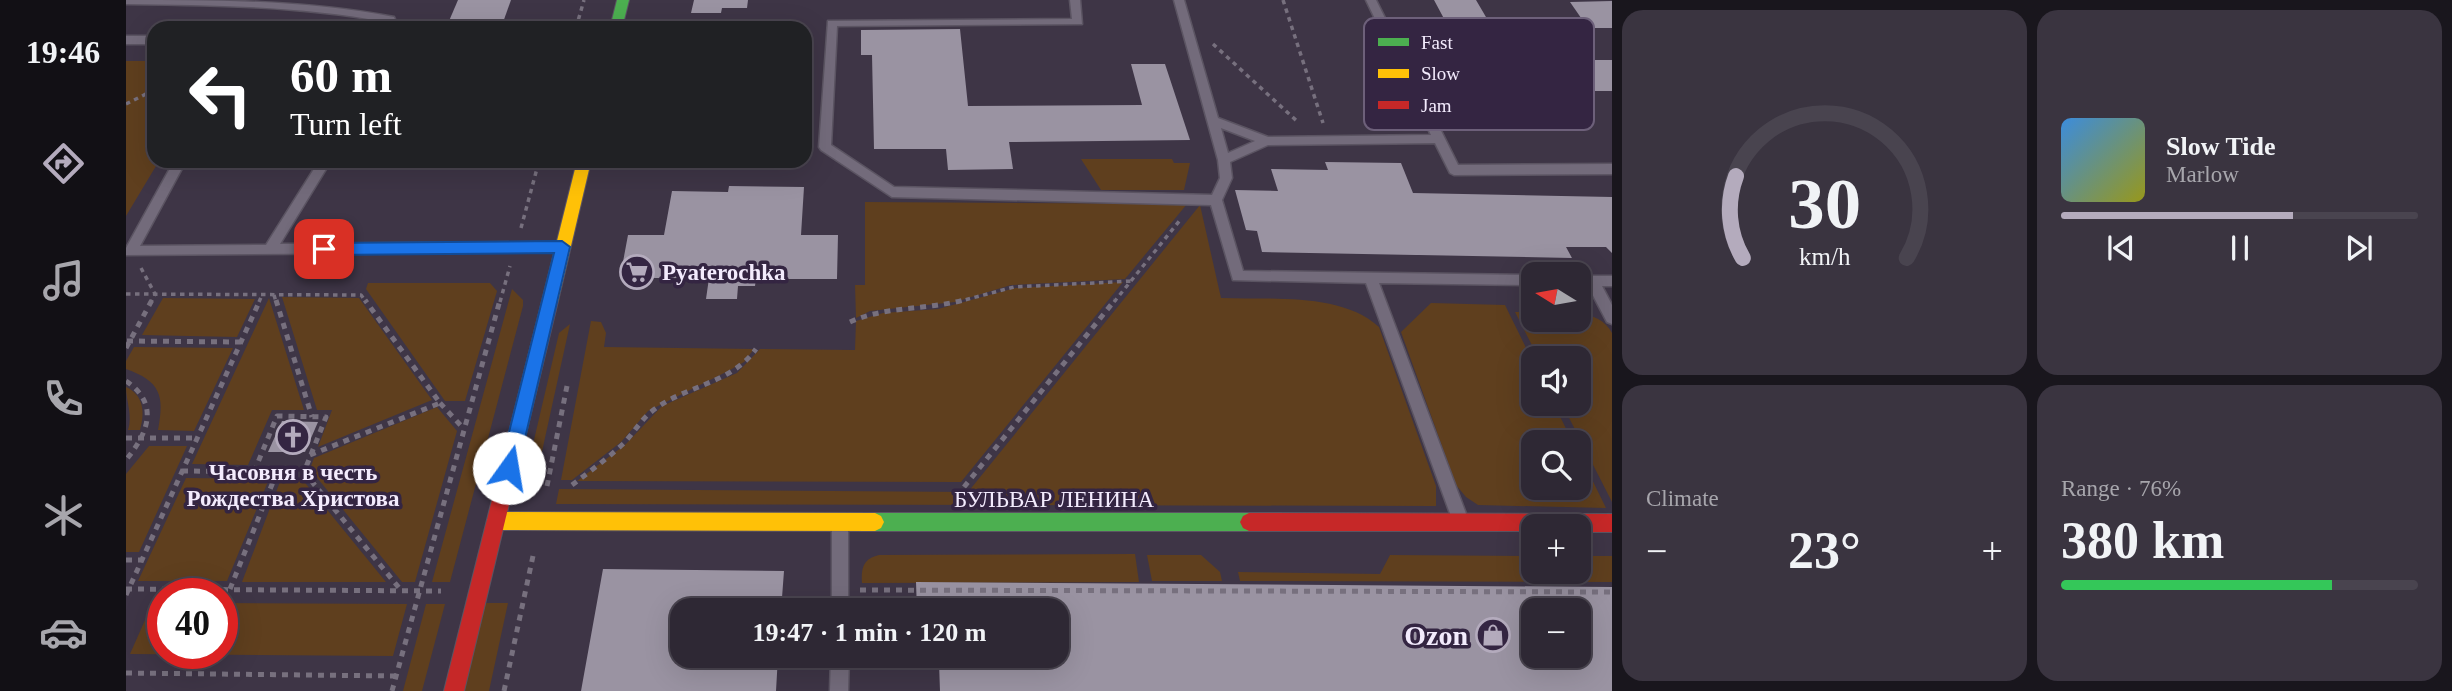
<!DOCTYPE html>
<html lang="en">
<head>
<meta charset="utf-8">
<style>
  :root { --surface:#2e2834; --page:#3a3440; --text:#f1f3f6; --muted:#a7a6ac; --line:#49444f; --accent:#b4abbd }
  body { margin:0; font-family:"Times New Roman",serif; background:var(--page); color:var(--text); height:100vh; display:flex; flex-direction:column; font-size:26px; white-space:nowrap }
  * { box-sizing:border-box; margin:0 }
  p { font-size:23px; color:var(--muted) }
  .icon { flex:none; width:38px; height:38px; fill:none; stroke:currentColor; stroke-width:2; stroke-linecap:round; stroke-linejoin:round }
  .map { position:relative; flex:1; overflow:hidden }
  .sheet { display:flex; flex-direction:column; gap:10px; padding:10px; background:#19161d; width:840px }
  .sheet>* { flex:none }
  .hud { position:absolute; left:21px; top:21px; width:665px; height:147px; border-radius:21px; box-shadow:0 7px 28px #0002,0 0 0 2px var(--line); background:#202124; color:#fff; overflow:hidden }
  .needle { width:46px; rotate:281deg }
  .controls { position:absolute; left:1395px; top:262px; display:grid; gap:14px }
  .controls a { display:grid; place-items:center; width:70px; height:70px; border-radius:14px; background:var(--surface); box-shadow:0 7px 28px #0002,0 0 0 2px var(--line); font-size:35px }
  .speed { position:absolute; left:21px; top:578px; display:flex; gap:14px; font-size:35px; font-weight:700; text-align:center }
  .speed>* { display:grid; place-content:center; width:91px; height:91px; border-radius:50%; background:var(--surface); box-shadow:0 7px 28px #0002,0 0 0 2px var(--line); line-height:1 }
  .speed .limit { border:10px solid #d22; background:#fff; color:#111 }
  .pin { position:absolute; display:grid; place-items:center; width:60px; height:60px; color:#fff; margin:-30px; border-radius:14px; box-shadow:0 4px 10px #0006 }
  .me { position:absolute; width:77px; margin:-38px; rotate:13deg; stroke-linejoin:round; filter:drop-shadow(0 0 5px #0008) }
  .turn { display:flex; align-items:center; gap:24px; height:147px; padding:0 28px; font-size:32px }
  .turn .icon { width:91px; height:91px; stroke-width:2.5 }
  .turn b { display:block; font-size:49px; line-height:60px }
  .big { font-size:52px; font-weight:700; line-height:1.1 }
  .sheet .widget { flex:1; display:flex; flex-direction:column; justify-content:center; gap:10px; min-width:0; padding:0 24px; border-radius:21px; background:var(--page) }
  .sheet .dial { align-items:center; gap:0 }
  .dial svg { height:182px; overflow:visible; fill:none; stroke:var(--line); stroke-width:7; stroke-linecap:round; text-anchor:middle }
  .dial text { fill:var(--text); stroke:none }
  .song { display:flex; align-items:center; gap:21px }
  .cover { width:84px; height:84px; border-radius:10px; background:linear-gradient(135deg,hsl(210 70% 55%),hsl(60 70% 35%)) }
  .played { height:7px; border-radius:4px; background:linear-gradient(90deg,var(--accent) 65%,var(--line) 65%) }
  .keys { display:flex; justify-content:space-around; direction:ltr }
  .heat { display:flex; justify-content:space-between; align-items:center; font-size:38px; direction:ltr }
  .charge { height:10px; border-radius:5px; background:linear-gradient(90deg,#34c759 76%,var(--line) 0) }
  .sheet .tiles { flex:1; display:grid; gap:10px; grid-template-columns:repeat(2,1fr) }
  .trip { position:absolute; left:544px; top:598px; width:399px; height:70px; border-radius:21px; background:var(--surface); box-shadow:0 7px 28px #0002,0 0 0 2px var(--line); font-weight:700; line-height:70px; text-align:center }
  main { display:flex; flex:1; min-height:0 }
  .menu { display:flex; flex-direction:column; width:126px; justify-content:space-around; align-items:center; background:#121015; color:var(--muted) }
  .menu .icon { width:49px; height:49px }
  .menu .on { color:var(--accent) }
  .menu b { font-size:32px; color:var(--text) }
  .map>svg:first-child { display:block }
</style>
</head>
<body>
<main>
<nav class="menu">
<b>19:46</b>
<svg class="icon on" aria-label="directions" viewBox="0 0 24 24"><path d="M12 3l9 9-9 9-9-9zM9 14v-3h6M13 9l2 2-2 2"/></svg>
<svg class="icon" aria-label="music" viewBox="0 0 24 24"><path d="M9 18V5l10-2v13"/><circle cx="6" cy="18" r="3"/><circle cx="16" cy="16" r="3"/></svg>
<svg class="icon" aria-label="phone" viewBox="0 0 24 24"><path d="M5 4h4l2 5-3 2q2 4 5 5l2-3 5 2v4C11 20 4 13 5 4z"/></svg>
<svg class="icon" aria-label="climate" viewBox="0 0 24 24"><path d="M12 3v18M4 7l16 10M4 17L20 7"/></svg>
<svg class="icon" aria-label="car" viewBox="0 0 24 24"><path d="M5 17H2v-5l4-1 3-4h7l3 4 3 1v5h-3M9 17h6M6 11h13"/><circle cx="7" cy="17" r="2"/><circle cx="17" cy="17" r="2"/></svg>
</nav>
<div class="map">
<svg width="1486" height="691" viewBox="0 0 1486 691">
  <rect width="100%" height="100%" fill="#3e3546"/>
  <g fill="#5f3f1e">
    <path d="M 0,61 L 28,61 L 28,161 L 33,161 L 0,216 Z"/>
    <path d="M 955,159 L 1046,159 L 1048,163 L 1064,163 L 1058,190 L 975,190 Z"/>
    <path d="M 739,202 L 1061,204 L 999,279 L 885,285 L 829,302 L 744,311 L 730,318 L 729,285 L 739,285 Z"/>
    <path d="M 1074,205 L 1095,298 C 1143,300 1215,292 1253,327 L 1310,486 L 1310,506 L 430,504 L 433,489 L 842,492 Z"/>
    <path d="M 997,282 L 835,482 L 451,481 L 500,444 L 536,406 L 611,373 L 634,349 L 729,350 L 730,321 L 757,313 L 812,309 L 889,288 Z"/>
    <path d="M 242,283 L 364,283 L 371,291 L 339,401 L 319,401 L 240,289 Z"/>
    <path d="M 386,289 L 397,300 L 397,306 L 324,582 L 306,582 Z"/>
    <path d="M 156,297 L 233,298 L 306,400 L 192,447 L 206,410 L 191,410 Z"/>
    <path d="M 37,298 L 129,299 L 111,337 L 16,335 Z"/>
    <path d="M 143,298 L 178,410 L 146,410 L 122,465 L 66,464 Z"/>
    <path d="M 1305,303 L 1379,305 L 1407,362 L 1407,404 L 1428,404 L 1447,443 L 1407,443 L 1407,488 L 1452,488 L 1453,453 L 1480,508 L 1352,505 L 1340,497 L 1330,485 L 1275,332 Z"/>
    <path d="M 1389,312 L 1407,312 L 1407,320 L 1452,320 L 1453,314 C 1467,315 1479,320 1486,333 L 1486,502 L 1436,404 L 1452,404 L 1452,359 L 1413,359 Z"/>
    <path d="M 465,321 L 475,322 L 480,333 L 478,347 L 628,349 L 618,362 L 604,370 L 522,411 L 495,442 L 446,480 L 435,480 Z"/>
    <path d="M 444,324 L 406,497 L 397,487 L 433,333 Z"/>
    <path d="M 8,347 L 107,348 L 68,431 L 32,430 C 39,395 34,381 0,369 L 0,361 Z"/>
    <path d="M 0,387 C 18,395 19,413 14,430 L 2,430 C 7,416 0,401 0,387 Z"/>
    <path d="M 311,407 L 331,431 L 289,582 L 276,582 L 184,469 L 188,458 Z"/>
    <path d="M 23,446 L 61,446 L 13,552 L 0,552 L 0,474 Z"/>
    <path d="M 60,478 L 143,479 L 101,581 L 12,581 Z"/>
    <path d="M 155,479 L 176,479 L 260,582 L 116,582 Z"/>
    <path d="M 1009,554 L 1013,582 L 736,583 C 735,568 737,559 753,555 Z"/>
    <path d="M 1021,555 L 1075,555 L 1094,572 L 1096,581 L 1026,581 Z"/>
    <path d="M 1264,555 L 1407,556 L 1407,572 L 1452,572 L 1453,556 L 1486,556 L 1486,582 L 1114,581 L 1112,572 L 1254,574 Z"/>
    <path d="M 27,602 L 37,602 L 37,653 L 96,653 L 96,603 L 281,604 L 267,656 L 4,654 Z"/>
    <path d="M 359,603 L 382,603 L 363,691 L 338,691 Z"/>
    <path d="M 300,604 L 319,604 L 296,691 L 277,691 Z"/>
  </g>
  <g fill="#9a93a2" fill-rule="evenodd">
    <path d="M 332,0 L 385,0 L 375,28 L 320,28 Z"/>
    <path d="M 568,0 L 622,0 L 621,8 L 596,8 L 595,13 L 565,13 Z"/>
    <path d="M 1308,0 L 1350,0 L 1377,46 L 1373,47 L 1381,60 L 1405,60 L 1400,51 L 1415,51 L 1420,60 L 1486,60 L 1486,91 L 1317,91 L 1297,50 L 1312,50 L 1317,60 L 1348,60 L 1339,43 L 1331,43 Z"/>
    <path d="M 1486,1 L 1486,28 L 1462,28 L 1444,2 Z"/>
    <path d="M 834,29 L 842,106 L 1016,105 L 1005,64 L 1039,64 L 1064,140 L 883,142 L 887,169 L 822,170 L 820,149 L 748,149 L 746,55 L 735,55 L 735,30 Z"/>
    <path d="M 233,161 L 389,161 L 387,168 L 230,167 Z"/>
    <path d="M 1199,162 L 1275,163 L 1287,193 L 1486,197 L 1486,253 L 1480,247 L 1440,247 L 1446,258 L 1136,252 L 1131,231 L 1120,230 L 1109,190 L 1152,191 L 1145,169 L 1202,170 Z"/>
    <path d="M 603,186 L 678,187 L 675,235 L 712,235 L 711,279 L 630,279 L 629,286 L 612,286 L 611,299 L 580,299 L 583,278 L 494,278 L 502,235 L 538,235 L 546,191 L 602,192 Z"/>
    <path d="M 156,421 L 192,422 L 179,452 L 142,452 Z"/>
    <path d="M 477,569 L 658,571 L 655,611 L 556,611 L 556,656 L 652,656 L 650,691 L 455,691 Z"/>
    <path d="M 790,582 L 1486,587 L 1486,691 L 814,691 L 813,663 L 792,663 L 792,656 L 931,656 L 931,611 L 791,611 ZM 1407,611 L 1452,611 L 1452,656 L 1407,656 Z"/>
  </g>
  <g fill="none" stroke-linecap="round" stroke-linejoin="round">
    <g stroke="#5b5462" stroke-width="3">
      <g id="lane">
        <path d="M 0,0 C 89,0 181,0 268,17 L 273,28 L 263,28 L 260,22 C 174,6 87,5 0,4 Z"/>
        <path d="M 944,0 L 954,0 L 956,24 L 711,26 L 705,145 L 768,187 L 1086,195 L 1094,178 L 1092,160 L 1048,0 L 1058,0 L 1092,118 L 1142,137 L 1305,135 L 1240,0 L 1250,0 L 1332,165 L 1486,164 L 1486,174 L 1328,175 L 1324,173 L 1309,143 L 1142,145 L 1104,162 L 1106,178 L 1096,200 L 1117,271 L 1408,275 L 1407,285 L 1253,283 L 1342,519 L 1340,524 L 1334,527 L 1328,524 L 1326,519 L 1240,283 L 1107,280 L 1085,205 L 766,197 L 695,150 L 693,147 L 702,21 L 946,19 ZM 1095,128 L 1129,141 L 1102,153 Z"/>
        <rect x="0" y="36" width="28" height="8"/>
        <path d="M 48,161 L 60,161 L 14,246 L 140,245 L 193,161 L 205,161 L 154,244 L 435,242 L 441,247 L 435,252 L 0,255 L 0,248 Z"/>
        <path d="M 1452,276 L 1486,276 L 1486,286 L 1476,286 L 1486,305 L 1486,324 L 1481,322 L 1462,286 L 1452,286 Z"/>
        <path d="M 714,518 L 720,521 L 722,526 L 722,611 L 706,611 L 706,526 L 708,521 Z"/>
        <path d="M 705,656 L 723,656 L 722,691 L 704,691 Z"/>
      </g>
    </g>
    <g stroke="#5b5462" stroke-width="2">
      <g id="fast">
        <path d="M 491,0 L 503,0 L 496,28 L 484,28 Z"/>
        <path d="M 749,513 L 1123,513 L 1129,516 L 1132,522 L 1129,528 L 1123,531 L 749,531 L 743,528 L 740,522 L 743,516 Z"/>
      </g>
    </g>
    <g stroke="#5b5462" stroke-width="2">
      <g id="slow">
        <path d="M 451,161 L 465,161 L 432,301 L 429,305 L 419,305 L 416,301 Z"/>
        <path d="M 370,512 L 749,513 L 755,516 L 758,522 L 755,528 L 749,531 L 370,530 L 364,527 L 361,521 L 364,515 Z"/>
      </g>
    </g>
    <g stroke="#5b5462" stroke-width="2">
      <g id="jam">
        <path d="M 424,295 L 429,297 L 432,301 L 338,691 L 318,691 L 416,301 L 419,297 Z"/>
        <path d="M 1123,513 L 1486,514 L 1486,532 L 1452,532 L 1452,527 L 1407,527 L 1407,531 L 1123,531 L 1117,528 L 1114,522 L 1117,516 Z"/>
      </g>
    </g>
    <g stroke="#77707e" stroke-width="3.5" stroke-dasharray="4.5 4.5" stroke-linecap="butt">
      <path d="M 1157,0 L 1197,123"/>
      <path d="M 450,28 L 458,0"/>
      <path d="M 1087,44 L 1173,123"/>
      <path d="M 0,104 L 28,90"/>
      <path d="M 395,228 L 413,161"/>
      <path d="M 15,268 L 29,294 L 25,302"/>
      <path d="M 0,294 L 235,295 L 240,302"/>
      <path d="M 148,295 L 150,302"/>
      <path d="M 133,302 L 136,295"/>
      <path d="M 374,302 L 384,266"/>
      <path d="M 831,302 L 888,287 L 1007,281"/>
      <path d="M 988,302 L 1055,219"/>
    </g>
    <g stroke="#77707e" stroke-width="5" stroke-dasharray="6 6" stroke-linecap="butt">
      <path d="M 150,300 L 186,417"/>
      <path d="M 724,322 C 759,306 800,310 838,300"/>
      <path d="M 1,341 L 115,342"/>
      <path d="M 0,348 L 26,300"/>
      <path d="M 0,381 C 34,404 22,433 0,460"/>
      <path d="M 314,403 L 338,429"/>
      <path d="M 0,438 L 71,438"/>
      <path d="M 184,455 L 314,403 L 239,300"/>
      <path d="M 56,471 L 178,472"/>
      <path d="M 128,472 L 151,416 L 200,417 L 178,472 L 274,589"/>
      <path d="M 446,485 C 463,472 481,459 497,444 C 507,434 514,421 525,412 C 558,385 604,385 630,349"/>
      <path d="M 421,486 L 442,381"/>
      <path d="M 838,487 L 989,300"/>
      <path d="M 0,560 L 16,560"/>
      <path d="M 0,589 L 315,591"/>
      <path d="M 104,589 L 151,472"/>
      <path d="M 734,590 L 1486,592"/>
      <path d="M 0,595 L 134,300"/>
      <path d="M 0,673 L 270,676"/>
      <path d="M 266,691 L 374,300"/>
      <path d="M 378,691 L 407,556"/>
    </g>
    <use href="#lane" fill="#736b7b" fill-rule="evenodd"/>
    <use href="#fast" fill="#4caf50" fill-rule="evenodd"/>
    <use href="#slow" fill="#ffc107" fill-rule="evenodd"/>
    <use href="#jam" fill="#c62828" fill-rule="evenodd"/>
  </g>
  <path fill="#1a73e8" stroke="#114b97" stroke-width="2" d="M 436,241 L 444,247 L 392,468 L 389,473 L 383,476 L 377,473 L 374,468 L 428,253 L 198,255 L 191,249 L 198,243 Z"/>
  <defs>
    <g id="supermarket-ring" transform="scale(1.75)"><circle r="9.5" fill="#342542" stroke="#b4abbd" stroke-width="1.5"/><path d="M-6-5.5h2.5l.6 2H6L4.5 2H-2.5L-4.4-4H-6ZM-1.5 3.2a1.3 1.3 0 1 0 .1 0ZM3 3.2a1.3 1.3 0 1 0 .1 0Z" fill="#b4abbd"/></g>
    <g id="church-ring" transform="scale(1.75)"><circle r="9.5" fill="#342542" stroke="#b4abbd" stroke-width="1.5"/><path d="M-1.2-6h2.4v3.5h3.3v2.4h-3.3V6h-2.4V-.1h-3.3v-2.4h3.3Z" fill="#b4abbd"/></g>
    <g id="shop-ring" transform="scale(1.75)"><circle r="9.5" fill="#342542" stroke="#b4abbd" stroke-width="1.5"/><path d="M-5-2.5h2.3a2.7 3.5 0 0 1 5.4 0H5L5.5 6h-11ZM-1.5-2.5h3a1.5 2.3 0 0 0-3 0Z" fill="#b4abbd"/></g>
  </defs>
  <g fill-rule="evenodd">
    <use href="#supermarket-ring" x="511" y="272"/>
    <use href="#church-ring" x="167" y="437"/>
    <use href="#shop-ring" x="1367" y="635"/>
  </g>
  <g text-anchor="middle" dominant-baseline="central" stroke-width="7" stroke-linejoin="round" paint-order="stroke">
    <g font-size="23" font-weight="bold" fill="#f3ebfd" stroke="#342542" text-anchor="start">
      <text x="536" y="272">Pyaterochka</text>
      <text x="167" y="472" text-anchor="middle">Часовня в честь<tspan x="167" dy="26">Рождества Христова</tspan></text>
    </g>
    <g font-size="23" fill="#f3ebfd" stroke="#342542">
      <text x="928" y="499">БУЛЬВАР ЛЕНИНА</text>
    </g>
    <g font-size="28" font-weight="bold" fill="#f3ebfd" stroke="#342542" text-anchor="end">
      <text x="1342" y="635">Ozon</text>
    </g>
  </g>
  <rect x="1238" y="18" width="230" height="112" rx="10" fill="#342542" stroke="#6d607a" stroke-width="2"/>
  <rect x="1252" y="38" width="31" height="8" fill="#4caf50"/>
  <rect x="1252" y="69" width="31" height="9" fill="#ffc107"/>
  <rect x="1252" y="101" width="31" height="8" fill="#c62828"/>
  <g font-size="19" fill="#f3ebfd">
    <text x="1295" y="49">Fast</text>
    <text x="1295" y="80">Slow</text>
    <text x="1295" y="112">Jam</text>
  </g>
</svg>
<div class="controls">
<a><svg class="needle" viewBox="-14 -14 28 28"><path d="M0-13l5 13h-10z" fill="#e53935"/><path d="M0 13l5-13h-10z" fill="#a7a6ac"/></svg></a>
<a><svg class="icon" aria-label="sound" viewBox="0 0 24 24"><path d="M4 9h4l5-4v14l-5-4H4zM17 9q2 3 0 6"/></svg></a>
<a><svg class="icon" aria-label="search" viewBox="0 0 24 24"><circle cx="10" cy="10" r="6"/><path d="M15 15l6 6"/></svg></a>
<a>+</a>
<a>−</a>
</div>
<div class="speed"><div class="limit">40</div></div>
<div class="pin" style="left:198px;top:249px;background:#d93025"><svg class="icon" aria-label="arrive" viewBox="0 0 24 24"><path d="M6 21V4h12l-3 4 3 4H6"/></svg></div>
<svg class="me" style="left:383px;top:468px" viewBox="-20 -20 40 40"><circle r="19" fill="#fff"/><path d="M0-13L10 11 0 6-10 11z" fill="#1a73e8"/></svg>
<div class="trip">19:47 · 1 min · 120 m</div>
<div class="hud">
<div class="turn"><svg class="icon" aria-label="left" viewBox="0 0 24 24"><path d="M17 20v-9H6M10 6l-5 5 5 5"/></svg><div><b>60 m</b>Turn left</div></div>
</div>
</div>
<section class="sheet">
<div class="tiles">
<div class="widget dial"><svg viewBox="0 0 100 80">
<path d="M14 69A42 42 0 1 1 86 69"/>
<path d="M14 69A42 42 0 0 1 11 33" stroke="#b4abbd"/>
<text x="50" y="56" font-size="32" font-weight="700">30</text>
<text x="50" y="72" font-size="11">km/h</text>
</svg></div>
<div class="widget">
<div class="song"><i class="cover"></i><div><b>Slow Tide</b><p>Marlow</p></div></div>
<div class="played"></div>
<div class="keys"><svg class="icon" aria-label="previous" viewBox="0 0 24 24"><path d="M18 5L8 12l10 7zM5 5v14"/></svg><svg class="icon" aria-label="pause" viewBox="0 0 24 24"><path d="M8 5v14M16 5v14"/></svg><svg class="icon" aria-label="next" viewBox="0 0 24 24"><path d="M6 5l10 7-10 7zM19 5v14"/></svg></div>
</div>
<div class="widget"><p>Climate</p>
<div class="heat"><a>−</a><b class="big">23°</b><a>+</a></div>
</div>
<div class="widget"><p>Range · 76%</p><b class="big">380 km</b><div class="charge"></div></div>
</div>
</section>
</main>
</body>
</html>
